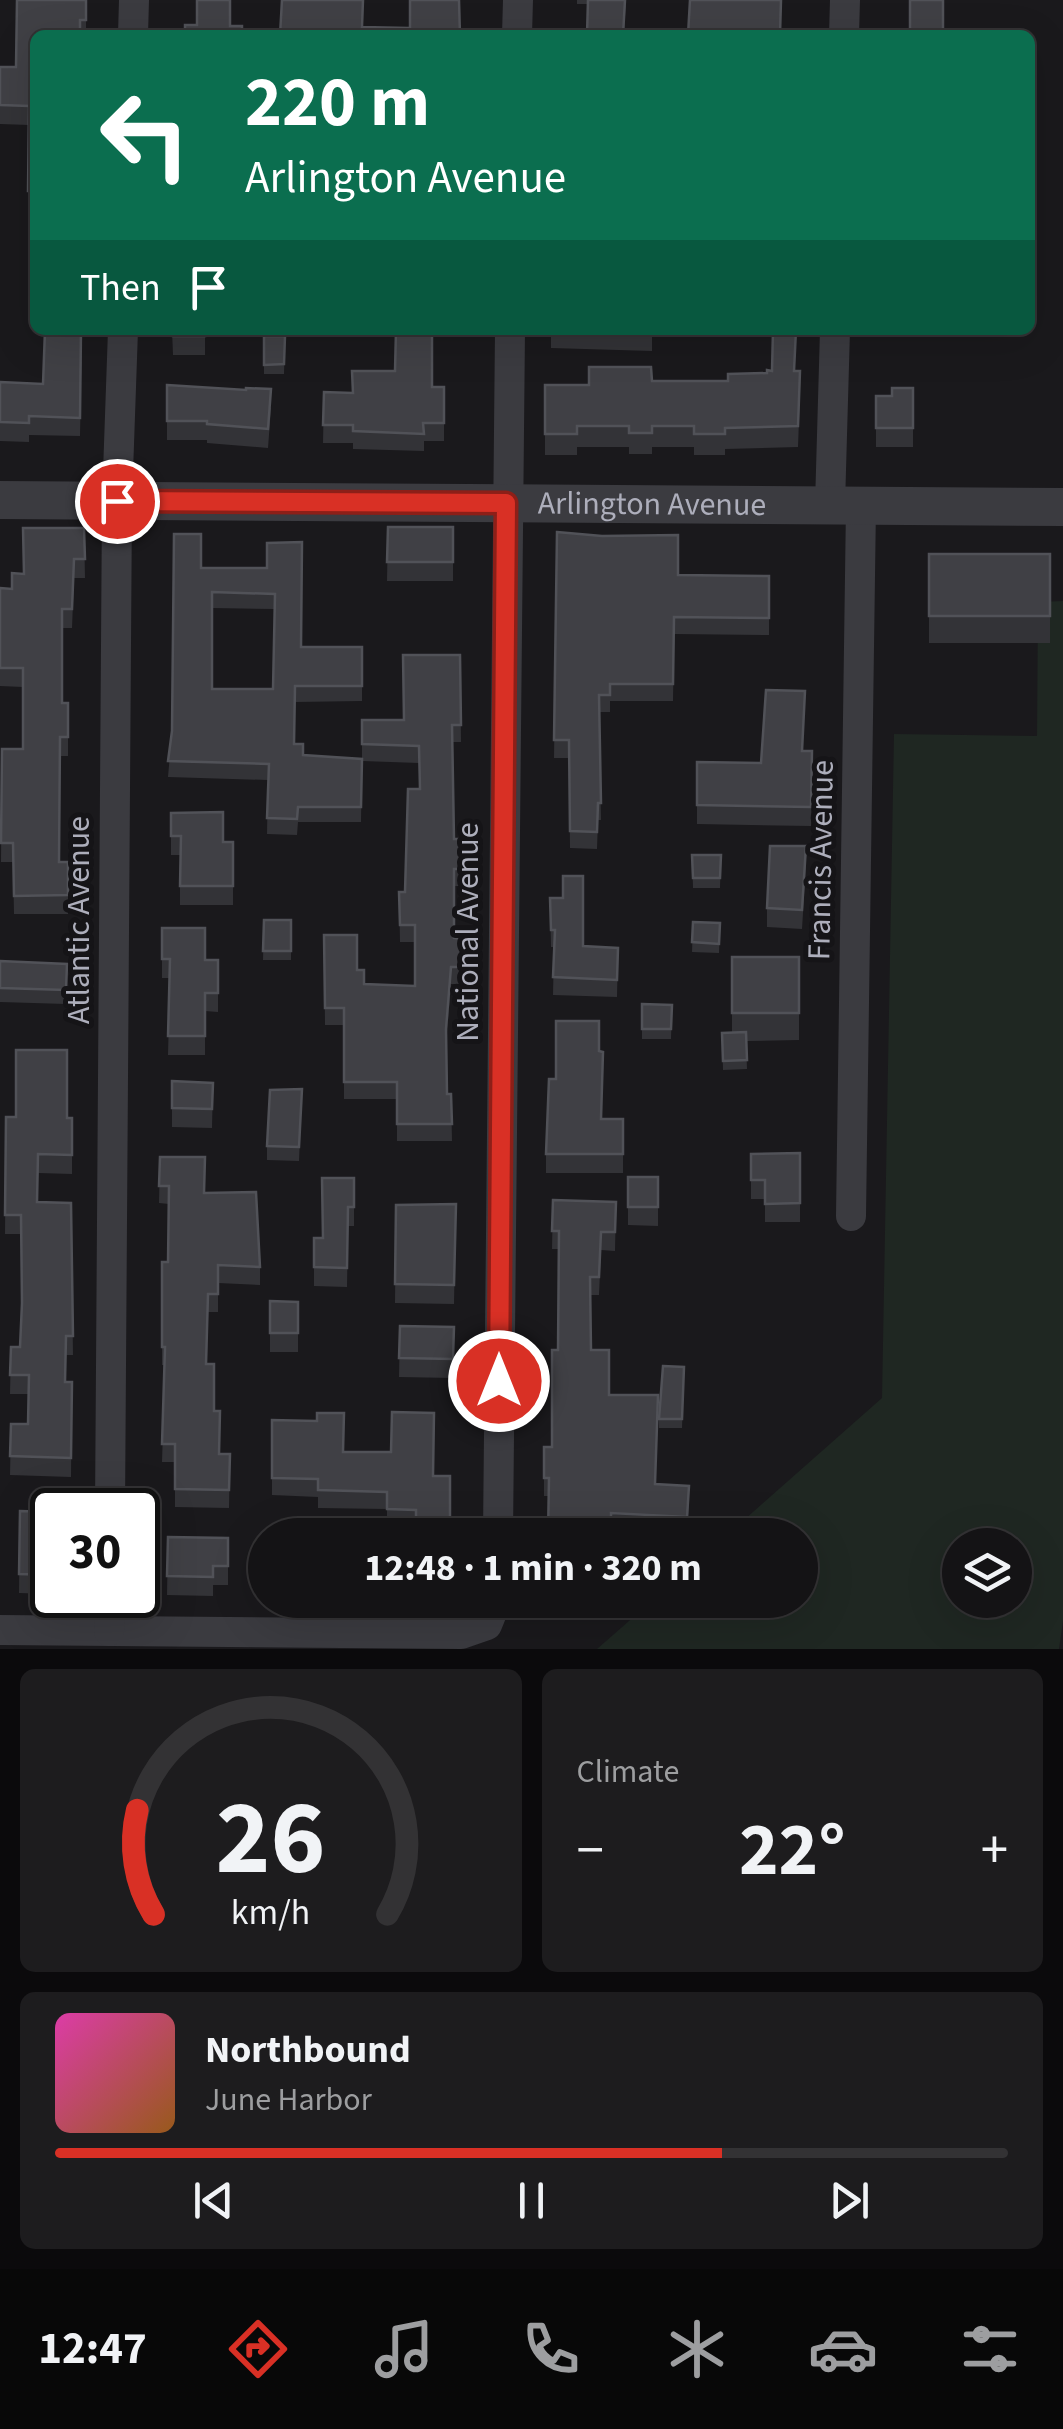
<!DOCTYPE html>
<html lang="en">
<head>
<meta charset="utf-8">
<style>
  :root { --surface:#141315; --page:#1d1c1e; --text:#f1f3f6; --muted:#9d9ea0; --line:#333234; --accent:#d93025 }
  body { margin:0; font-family:"Source Sans 3",sans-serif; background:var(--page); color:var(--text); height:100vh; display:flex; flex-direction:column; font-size:38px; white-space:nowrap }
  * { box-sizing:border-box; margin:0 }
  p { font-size:32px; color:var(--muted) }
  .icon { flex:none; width:55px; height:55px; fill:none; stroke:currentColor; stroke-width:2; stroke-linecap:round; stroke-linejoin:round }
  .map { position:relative; height:1649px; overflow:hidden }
  .panel { display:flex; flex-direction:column; gap:20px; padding:20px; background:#0b0a0c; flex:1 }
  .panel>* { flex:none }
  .guide { position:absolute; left:30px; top:30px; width:1005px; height:305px; border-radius:15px; box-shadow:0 10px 40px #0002,0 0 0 2px var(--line); background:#0b6e4f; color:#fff; overflow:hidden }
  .buttons { position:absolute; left:942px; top:1528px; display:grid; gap:20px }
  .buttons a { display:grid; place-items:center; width:90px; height:90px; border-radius:50%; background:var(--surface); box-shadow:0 10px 40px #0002,0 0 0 2px var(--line); font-size:50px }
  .speed { position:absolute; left:30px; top:1488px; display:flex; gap:20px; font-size:50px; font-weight:700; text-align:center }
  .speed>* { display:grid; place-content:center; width:130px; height:130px; border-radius:50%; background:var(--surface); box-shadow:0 10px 40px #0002,0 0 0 2px var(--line); line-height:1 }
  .speed .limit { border:5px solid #111; border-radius:15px; background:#fff; color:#111 }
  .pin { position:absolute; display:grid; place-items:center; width:85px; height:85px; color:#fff; margin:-42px; border:5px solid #fff; border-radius:50%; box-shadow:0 2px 10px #0007 }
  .me { position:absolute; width:110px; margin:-55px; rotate:0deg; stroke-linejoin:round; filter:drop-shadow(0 0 8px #0008) }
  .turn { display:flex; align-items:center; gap:35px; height:210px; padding:0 50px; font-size:45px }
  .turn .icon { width:130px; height:130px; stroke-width:2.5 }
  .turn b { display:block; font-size:70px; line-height:85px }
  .then { display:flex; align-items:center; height:95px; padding:0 50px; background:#0003; gap:20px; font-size:38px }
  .big { font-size:75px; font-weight:700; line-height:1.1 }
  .panel .card { flex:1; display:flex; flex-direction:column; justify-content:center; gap:15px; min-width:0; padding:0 35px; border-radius:15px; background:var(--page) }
  .panel .dial { align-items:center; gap:0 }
  .dial svg { height:260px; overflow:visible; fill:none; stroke:var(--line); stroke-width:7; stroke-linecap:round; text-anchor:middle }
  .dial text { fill:var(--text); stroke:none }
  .song { display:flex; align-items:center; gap:30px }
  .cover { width:120px; height:120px; border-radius:15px; background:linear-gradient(135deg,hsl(320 70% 55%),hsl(30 70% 35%)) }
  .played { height:10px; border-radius:5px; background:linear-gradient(90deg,var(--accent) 70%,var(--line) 70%) }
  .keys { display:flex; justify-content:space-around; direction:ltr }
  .heat { display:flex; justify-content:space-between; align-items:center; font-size:55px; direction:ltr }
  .panel .tiles { flex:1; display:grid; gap:20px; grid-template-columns:1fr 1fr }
  .card:last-child { grid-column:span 2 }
  .trip { position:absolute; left:248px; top:1518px; width:570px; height:100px; border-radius:50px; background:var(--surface); box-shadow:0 10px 40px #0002,0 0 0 2px var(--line); font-weight:700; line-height:100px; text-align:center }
  .tab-bar { display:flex; height:160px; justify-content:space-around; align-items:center; background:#080808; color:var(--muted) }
  .tab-bar .icon { width:70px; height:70px }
  .tab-bar .selected { color:var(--accent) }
  .tab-bar b { font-size:45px; color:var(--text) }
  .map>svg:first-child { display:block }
</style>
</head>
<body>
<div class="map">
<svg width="1063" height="1649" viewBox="0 0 1063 1649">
  <rect width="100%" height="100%" fill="#1a191c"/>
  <path fill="#1f2722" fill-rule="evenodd" d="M 1063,601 L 1063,1621 L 1059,1649 L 597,1649 L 653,1600 L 800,1600 L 800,1535 L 727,1535 L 882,1398 L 894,734 L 1037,736 L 1038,602 ZM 960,1545 L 1015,1545 L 1015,1600 L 960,1600 Z"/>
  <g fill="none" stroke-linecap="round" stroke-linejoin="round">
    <g stroke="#3b3b40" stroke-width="30">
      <path d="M 133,35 L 134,0"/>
      <path d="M 517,35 L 518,0"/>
      <path d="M 844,35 L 845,0"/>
      <path d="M 830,505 L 835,330"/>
      <path d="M 851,1216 L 861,505"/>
      <path d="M 110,1510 L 117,501 L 123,330"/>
      <path d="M 498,1535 L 510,330"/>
      <path d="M 0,1630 L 461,1634 L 487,1625 L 497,1600"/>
      <path d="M 109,1631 L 110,1595"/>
    </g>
    <path stroke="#3b3b40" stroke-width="38" id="s1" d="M 0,500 L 1063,507"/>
  </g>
  <g fill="#333337" fill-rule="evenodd">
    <path d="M 17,0 L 86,0 L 86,35 L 35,35 L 35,210 L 28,210 L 29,125 L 0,124 L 0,67 L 16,67 Z"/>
    <path d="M 577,0 L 626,0 L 624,35 L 587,35 L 588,4 L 577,4 Z"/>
    <path d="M 82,330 L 80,436 L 29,435 L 29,442 L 0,441 L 0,382 L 43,384 Z"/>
    <path d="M 172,330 L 205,330 L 205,355 L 173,355 Z"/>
    <path d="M 551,330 L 652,330 L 652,351 L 551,348 Z"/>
    <path d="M 264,336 L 285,336 L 284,374 L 264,374 Z"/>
    <path d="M 395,371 L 432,387 L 444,387 L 444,441 L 424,441 L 424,451 L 353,449 L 353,443 L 323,443 L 324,392 L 352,393 Z"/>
    <path d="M 795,371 L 800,392 L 798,447 L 725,449 L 725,455 L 694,455 L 694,447 L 652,447 L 652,454 L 629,454 L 629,447 L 577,447 L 577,455 L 545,455 L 545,385 L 589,385 L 652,381 L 728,381 L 767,373 Z"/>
    <path d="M 167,385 L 271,408 L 268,448 L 207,443 L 207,440 L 167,440 Z"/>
    <path d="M 913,388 L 913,447 L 876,447 L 876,396 L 892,396 Z"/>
    <path d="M 388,527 L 453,527 L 453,581 L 387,581 Z"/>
    <path d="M 84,528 L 85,578 L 74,578 L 72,628 L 62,628 L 62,703 L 68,703 L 68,756 L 60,756 L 59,862 L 68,862 L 68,914 L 14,914 L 13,862 L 1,862 L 2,749 L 23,749 L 23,687 L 0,686 L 0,588 L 12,589 L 24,574 Z"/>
    <path d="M 557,532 L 678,575 L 769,576 L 769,635 L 674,634 L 673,701 L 610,701 L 610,712 L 599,712 L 601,820 L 598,820 L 597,849 L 570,848 L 569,758 L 554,758 Z"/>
    <rect x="929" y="554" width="121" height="89"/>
    <path d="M 201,568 L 267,568 L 301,647 L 362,647 L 362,701 L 295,702 L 294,744 L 303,755 L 362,759 L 362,720 L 403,720 L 460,655 L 461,742 L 453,742 L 454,839 L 461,839 L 461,886 L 454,886 L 454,938 L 462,939 L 462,984 L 451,984 L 446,1044 L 447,1094 L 451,1094 L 452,1141 L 397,1141 L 397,1099 L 344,1099 L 344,1025 L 325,1025 L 324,935 L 357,970 L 364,984 L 415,986 L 415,942 L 400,942 L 399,892 L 405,892 L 420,789 L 419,763 L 362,761 L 361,822 L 298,822 L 297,835 L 267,834 L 268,780 L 168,777 L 172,731 ZM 212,608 L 275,609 L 273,689 L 212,689 Z"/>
    <path d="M 803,751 L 812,751 L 811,826 L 697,824 L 697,762 L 761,763 Z"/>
    <path d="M 171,813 L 223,842 L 233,842 L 233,905 L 180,905 L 180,855 L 171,855 Z"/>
    <path d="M 692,855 L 721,855 L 720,888 L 693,888 Z"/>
    <path d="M 806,864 L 802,929 L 767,927 L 767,908 Z"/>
    <path d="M 550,898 L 583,946 L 618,948 L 617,997 L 553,995 L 554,947 L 551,947 Z"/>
    <path d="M 264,920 L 291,920 L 291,960 L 263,960 Z"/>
    <path d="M 693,922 L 720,923 L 719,953 L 692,952 Z"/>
    <path d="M 162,928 L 205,960 L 218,960 L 218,1012 L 205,1011 L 205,1055 L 168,1055 L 170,978 L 162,978 Z"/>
    <path d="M 732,957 L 799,957 L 799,1040 L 746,1041 L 747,1069 L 723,1070 L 722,1033 L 732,1032 Z"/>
    <path d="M 0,961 L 67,964 L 66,1004 L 0,1002 Z"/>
    <path d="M 642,1004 L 672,1005 L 671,1039 L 642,1039 Z"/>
    <path d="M 599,1051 L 602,1119 L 623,1119 L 623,1173 L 546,1173 L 546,1154 L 556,1079 Z"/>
    <path d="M 172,1081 L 213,1083 L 212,1128 L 172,1127 Z"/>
    <path d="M 302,1089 L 299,1161 L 267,1160 L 267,1146 Z"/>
    <path d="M 6,1117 L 72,1118 L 72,1174 L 38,1173 L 37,1202 L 71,1203 L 73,1355 L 66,1355 L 66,1382 L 72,1382 L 71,1477 L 10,1475 L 11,1424 L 28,1424 L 28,1394 L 10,1394 L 11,1347 L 20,1347 L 22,1308 L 21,1234 L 5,1234 Z"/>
    <path d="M 800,1153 L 800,1222 L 765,1222 L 765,1199 L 751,1199 L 751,1154 Z"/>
    <path d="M 160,1157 L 204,1193 L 260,1267 L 260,1285 L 218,1283 L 218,1312 L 208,1312 L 207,1364 L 219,1454 L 230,1454 L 229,1508 L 175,1507 L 175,1462 L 162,1462 L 165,1365 L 162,1365 L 162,1262 L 168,1262 L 169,1204 L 159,1203 Z"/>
    <path d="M 628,1177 L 658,1177 L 658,1226 L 628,1225 Z"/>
    <path d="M 354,1178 L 354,1226 L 348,1226 L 347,1287 L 314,1286 L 314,1238 L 323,1238 Z"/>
    <path d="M 553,1200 L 616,1202 L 615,1251 L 601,1250 L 599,1295 L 590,1295 L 591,1350 L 609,1395 L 656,1484 L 689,1504 L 687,1535 L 611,1531 L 549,1496 L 544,1496 L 544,1447 L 552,1447 L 558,1350 L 558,1249 L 552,1249 Z"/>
    <path d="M 456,1204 L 454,1304 L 395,1303 L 396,1205 Z"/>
    <path d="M 270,1301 L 298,1302 L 298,1352 L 270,1352 Z"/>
    <path d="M 400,1326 L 454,1327 L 453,1378 L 399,1377 Z"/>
    <path d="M 684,1367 L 682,1428 L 659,1428 L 659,1419 Z"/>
    <path d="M 434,1413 L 416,1527 L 387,1527 L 387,1509 L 318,1508 L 318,1497 L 272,1495 L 272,1420 L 343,1452 L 391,1452 Z"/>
    <path d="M 20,1511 L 52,1512 L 52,1594 L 19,1593 Z"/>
    <path d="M 168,1537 L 228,1538 L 228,1585 L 213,1585 L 213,1596 L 167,1595 Z"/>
  </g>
  <path fill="#242326" d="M 451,967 L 451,984 L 446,1046 L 446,1029 Z"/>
  <g fill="#404045" stroke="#515258" stroke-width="2.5" fill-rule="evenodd">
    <path d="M 17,0 L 86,0 L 86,20 L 80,20 L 80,35 L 35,35 L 35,191 L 28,191 L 29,106 L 0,105 L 0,67 L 16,67 Z"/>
    <path d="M 197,0 L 230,0 L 230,26 L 242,26 L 242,35 L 185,35 L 185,25 L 197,25 Z"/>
    <path d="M 282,0 L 363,0 L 362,27 L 410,28 L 410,0 L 459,0 L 460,35 L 280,35 Z"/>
    <path d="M 588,0 L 625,0 L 623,35 L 587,35 Z"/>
    <path d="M 690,0 L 781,0 L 780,35 L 688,35 Z"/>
    <rect x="910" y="0" width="33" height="35"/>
    <path d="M 45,330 L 81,330 L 80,418 L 29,416 L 29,423 L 0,422 L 0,382 L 43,384 Z"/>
    <rect x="173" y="330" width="32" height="6"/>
    <path d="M 396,330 L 432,330 L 432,387 L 444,387 L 444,423 L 423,423 L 424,434 L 353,431 L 353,425 L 323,425 L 324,392 L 353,393 L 352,371 L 395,371 Z"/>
    <path d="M 551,330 L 652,330 L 652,334 Z"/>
    <path d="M 773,330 L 796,330 L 794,371 L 800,371 L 798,426 L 725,428 L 725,434 L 694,434 L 694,426 L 652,426 L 652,433 L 629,433 L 629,426 L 577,426 L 577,434 L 545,434 L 545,385 L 589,385 L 589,367 L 651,367 L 652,381 L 728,381 L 728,374 L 767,373 L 767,370 L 772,371 Z"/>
    <path d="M 264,336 L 285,336 L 284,364 L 264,365 Z"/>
    <path d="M 167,385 L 246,390 L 246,388 L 271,389 L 268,429 L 207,424 L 207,421 L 167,421 Z"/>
    <path d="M 892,388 L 913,388 L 913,428 L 876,428 L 876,396 L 892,396 Z"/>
    <path d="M 388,527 L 453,527 L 453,562 L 387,562 Z"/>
    <path d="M 23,528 L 84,528 L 85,559 L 74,559 L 72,609 L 62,609 L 62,703 L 68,703 L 68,737 L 60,737 L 59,862 L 68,862 L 68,895 L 14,896 L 13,843 L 1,843 L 2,749 L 23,749 L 23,668 L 0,668 L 0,588 L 12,589 L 12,573 L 24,574 Z"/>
    <path d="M 557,532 L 602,536 L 678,535 L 678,575 L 769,576 L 769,618 L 674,617 L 673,684 L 610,684 L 610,695 L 599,695 L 601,803 L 598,803 L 597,832 L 570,831 L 569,740 L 554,740 Z"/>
    <path d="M 174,534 L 201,534 L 201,568 L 267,568 L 267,543 L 302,542 L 301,647 L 362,647 L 362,686 L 295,686 L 294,744 L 303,744 L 303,755 L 362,759 L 361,807 L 298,807 L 297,819 L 267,818 L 269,764 L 168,761 L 172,731 ZM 212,592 L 275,594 L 273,689 L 212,689 Z"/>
    <rect x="929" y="554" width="121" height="62"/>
    <path d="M 403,655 L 460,655 L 461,725 L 452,725 L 454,839 L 461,839 L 461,869 L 454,869 L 454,938 L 462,939 L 462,967 L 451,967 L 446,1029 L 447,1094 L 451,1094 L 452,1124 L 397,1124 L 397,1082 L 344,1082 L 344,1008 L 325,1008 L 324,935 L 357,935 L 357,970 L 364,970 L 364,984 L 415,986 L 415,925 L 400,925 L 399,892 L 405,892 L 408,789 L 420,789 L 419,746 L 362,744 L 362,720 L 404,720 Z"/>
    <path d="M 766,690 L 805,691 L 802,751 L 812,751 L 811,807 L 697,805 L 697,762 L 761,763 Z"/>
    <path d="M 223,812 L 223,842 L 233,842 L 233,886 L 180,886 L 181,836 L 171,836 L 171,813 Z"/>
    <path d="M 770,846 L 806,846 L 802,910 L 767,908 Z"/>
    <path d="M 692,855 L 721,855 L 720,878 L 693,878 Z"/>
    <path d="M 563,876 L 583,876 L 583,946 L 618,948 L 617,980 L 553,977 L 555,930 L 551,930 L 550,898 L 563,898 Z"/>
    <path d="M 264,920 L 291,920 L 291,951 L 263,951 Z"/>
    <path d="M 693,922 L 720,923 L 719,944 L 692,942 Z"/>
    <path d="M 162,928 L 205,928 L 205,960 L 218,960 L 218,993 L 205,993 L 205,1036 L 168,1036 L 170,959 L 162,959 Z"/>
    <rect x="732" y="957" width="67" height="56"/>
    <path d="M 0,961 L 67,964 L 66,990 L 0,988 Z"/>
    <path d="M 642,1004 L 672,1005 L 671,1029 L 642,1029 Z"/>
    <path d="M 556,1021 L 599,1021 L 599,1051 L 603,1052 L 601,1119 L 623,1119 L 623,1154 L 546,1154 L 549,1079 L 556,1079 Z"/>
    <path d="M 746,1032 L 747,1060 L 723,1061 L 722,1033 Z"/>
    <path d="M 16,1050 L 67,1050 L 67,1118 L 72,1118 L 72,1155 L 38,1154 L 37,1202 L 71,1203 L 73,1336 L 66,1336 L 65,1382 L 72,1382 L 71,1458 L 10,1456 L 11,1424 L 28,1424 L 29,1375 L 10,1375 L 11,1347 L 20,1347 L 22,1303 L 21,1215 L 5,1215 L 6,1117 L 16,1117 Z"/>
    <path d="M 172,1081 L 213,1083 L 212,1109 L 172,1108 Z"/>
    <path d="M 302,1089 L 299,1147 L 267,1146 L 270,1090 Z"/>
    <path d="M 800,1153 L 800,1203 L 765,1204 L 765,1180 L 751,1180 L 751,1154 Z"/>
    <path d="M 160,1157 L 205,1157 L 204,1193 L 256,1192 L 260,1267 L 218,1265 L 218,1294 L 208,1294 L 206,1364 L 214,1364 L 214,1411 L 220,1411 L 219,1454 L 230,1454 L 229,1490 L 175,1489 L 175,1444 L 162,1444 L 165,1347 L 162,1347 L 162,1262 L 168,1262 L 169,1186 L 159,1186 Z"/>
    <rect x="628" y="1177" width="30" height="30"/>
    <path d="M 322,1178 L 354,1178 L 354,1207 L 348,1207 L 347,1268 L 314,1267 L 314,1238 L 323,1238 Z"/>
    <path d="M 553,1200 L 616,1202 L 615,1232 L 601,1232 L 599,1277 L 590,1277 L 591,1350 L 609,1350 L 609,1395 L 658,1395 L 655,1484 L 689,1486 L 687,1517 L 611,1513 L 611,1535 L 548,1535 L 549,1478 L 544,1478 L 544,1447 L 552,1447 L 552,1350 L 558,1350 L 559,1231 L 552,1231 Z"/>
    <path d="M 456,1204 L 454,1285 L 395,1284 L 396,1205 Z"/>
    <path d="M 270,1301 L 298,1302 L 298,1333 L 270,1333 Z"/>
    <path d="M 400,1326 L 454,1327 L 453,1359 L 399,1358 Z"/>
    <path d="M 663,1366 L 684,1367 L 682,1419 L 659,1419 Z"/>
    <path d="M 392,1412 L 434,1413 L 433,1476 L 450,1476 L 450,1535 L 416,1535 L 416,1510 L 387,1509 L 387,1492 L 318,1490 L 318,1479 L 272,1478 L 272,1420 L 317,1421 L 317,1413 L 344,1413 L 343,1452 L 391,1452 Z"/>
    <path d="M 20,1511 L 52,1512 L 52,1575 L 19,1574 Z"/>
    <path d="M 168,1537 L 228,1538 L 228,1566 L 213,1566 L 213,1577 L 167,1576 Z"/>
  </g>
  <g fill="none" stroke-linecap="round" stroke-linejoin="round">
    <g stroke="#8d1f18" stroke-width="25">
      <path id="route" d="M 117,501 L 506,503 L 499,1381"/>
    </g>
    <use href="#route" stroke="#d93025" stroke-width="18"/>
  </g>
  <g text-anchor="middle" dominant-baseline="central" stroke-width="10" stroke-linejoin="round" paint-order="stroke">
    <g font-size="32" fill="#adaebb" stroke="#151417">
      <text stroke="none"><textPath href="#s1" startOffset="652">Arlington Avenue</textPath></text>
      <text transform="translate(821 860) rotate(-89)">Francis Avenue</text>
      <text transform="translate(79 920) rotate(-90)">Atlantic Avenue</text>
      <text transform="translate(468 932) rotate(-90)">National Avenue</text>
    </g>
  </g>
</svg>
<div class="buttons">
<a><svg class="icon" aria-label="layers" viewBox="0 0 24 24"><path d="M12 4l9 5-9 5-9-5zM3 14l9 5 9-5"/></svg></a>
</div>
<div class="speed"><div class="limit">30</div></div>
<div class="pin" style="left:117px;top:501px;background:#d93025"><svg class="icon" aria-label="arrive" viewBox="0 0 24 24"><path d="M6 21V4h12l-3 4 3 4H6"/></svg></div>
<svg class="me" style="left:499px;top:1381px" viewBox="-20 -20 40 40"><circle r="17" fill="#d93025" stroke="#fff" stroke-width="3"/><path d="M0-11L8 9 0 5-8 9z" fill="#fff"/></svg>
<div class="trip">12:48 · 1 min · 320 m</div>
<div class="guide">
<div class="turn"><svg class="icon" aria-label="left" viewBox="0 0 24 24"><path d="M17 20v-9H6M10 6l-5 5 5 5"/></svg><div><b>220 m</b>Arlington Avenue</div></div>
<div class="then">Then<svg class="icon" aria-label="arrive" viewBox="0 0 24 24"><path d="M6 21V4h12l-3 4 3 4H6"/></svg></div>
</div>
</div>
<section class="panel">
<div class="tiles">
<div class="card dial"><svg viewBox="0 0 100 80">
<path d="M14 69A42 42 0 1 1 86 69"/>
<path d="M14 69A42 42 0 0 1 9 37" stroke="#d93025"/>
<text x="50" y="56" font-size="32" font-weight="700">26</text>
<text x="50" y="72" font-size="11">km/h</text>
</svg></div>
<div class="card"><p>Climate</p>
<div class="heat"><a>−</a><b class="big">22°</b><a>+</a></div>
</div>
<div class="card">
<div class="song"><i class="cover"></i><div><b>Northbound</b><p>June Harbor</p></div></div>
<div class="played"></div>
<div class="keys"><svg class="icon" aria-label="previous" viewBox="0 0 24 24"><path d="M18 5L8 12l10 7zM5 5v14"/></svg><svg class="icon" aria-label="pause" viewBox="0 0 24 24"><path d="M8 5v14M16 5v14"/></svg><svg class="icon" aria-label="next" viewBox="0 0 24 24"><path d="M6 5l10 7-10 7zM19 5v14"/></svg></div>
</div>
</div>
</section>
<nav class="tab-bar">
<b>12:47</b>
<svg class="icon selected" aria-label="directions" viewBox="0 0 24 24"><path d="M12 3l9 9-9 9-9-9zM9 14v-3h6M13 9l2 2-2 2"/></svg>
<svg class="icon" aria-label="music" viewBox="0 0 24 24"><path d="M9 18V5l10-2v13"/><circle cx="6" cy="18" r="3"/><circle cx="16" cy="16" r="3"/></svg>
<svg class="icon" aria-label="phone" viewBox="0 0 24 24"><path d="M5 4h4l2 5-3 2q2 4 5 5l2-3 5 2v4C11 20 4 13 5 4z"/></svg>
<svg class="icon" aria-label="climate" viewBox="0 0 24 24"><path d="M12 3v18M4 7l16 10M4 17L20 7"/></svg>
<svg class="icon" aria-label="car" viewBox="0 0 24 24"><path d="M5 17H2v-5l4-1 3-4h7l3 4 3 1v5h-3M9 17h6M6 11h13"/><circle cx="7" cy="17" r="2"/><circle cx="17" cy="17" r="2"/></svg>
<svg class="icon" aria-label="filters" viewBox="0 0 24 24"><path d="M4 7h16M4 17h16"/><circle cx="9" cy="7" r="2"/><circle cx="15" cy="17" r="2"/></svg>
</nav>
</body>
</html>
